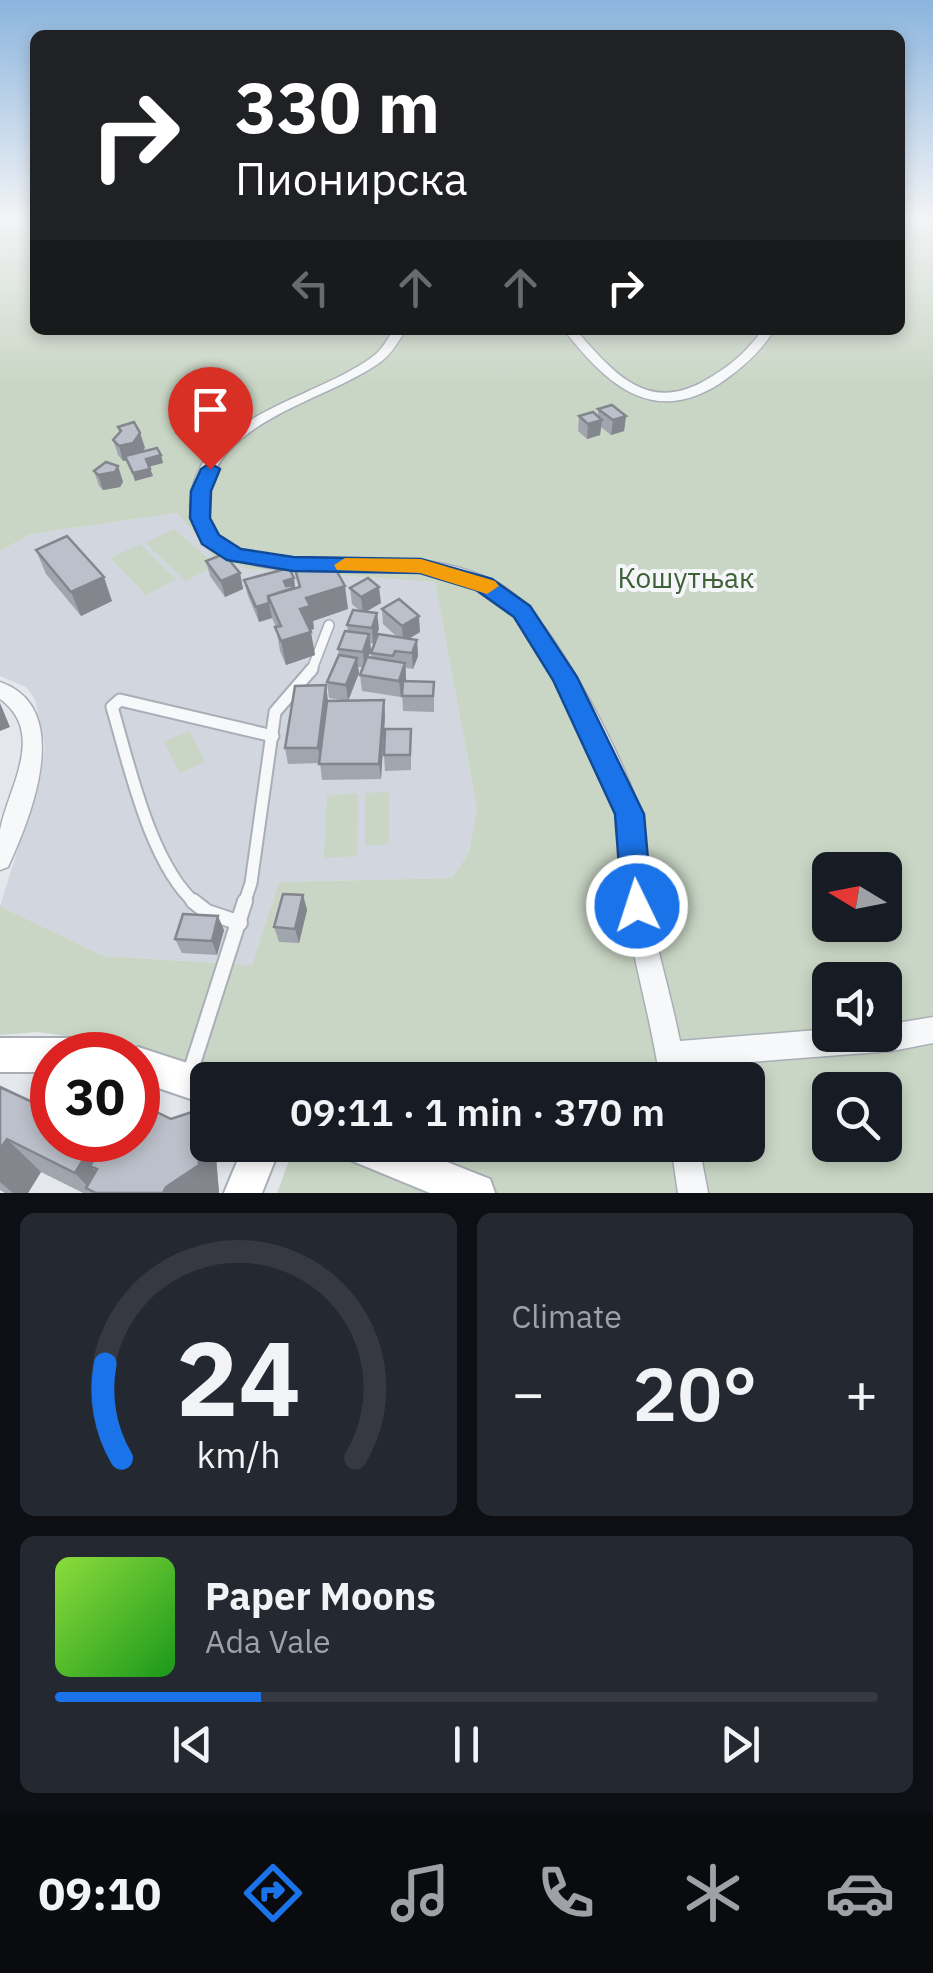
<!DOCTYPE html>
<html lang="en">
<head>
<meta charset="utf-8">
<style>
  :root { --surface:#171b24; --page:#242831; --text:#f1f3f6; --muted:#9ea1a6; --line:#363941; --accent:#1a73e8 }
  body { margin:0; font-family:"IBM Plex Sans",sans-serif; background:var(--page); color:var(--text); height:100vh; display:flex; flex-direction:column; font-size:38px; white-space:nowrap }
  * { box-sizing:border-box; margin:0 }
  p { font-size:32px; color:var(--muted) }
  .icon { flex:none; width:55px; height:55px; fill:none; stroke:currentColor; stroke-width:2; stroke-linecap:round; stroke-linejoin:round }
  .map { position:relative; height:1193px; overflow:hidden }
  .drawer { display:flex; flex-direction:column; gap:20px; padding:20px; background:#0d0f14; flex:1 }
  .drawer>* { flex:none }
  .guide { position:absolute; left:30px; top:30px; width:875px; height:305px; border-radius:15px; box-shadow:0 5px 15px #0003; background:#202124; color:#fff; overflow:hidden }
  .needle { width:65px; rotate:280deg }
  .buttons { position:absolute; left:812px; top:852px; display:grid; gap:20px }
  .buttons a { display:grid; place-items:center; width:90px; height:90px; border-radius:15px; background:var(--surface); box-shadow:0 5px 15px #0003; font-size:50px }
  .speed { position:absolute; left:30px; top:1032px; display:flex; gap:20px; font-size:50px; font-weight:700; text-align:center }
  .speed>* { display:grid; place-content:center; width:130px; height:130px; border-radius:50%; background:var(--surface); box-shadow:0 5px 15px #0003; line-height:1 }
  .speed .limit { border:15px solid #d22; background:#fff; color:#111 }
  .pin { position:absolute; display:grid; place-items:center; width:85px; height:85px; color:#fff; margin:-102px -42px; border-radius:50% 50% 50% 0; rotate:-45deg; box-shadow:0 0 10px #0007 }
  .pin .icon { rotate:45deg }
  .me { position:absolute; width:110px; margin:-55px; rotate:356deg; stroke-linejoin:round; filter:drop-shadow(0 0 8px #0008) }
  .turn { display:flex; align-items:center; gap:35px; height:210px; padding:0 40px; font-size:45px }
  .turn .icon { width:130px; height:130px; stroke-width:2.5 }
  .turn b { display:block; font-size:70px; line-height:85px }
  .lanes { display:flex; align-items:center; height:95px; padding:0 40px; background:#0003; justify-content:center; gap:50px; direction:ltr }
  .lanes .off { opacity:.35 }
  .big { font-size:75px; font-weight:600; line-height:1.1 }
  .drawer .tile { flex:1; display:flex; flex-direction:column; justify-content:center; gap:15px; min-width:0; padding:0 35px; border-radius:15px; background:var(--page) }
  .drawer .dial { align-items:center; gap:0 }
  .dial svg { height:260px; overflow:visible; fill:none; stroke:var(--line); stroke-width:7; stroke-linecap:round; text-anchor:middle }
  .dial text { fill:var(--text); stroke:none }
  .song { display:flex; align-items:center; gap:30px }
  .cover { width:120px; height:120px; border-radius:15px; background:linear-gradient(135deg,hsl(90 70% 55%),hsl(120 70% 35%)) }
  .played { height:10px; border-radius:5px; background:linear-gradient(90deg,var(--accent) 25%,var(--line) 25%) }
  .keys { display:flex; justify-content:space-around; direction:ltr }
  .heat { display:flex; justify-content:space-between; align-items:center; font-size:55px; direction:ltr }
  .drawer .tiles { flex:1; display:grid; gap:20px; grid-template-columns:1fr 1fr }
  .tile:last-child { grid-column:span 2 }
  .trip { position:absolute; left:190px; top:1062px; width:575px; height:100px; border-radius:15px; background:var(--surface); box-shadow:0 5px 15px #0003; font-weight:600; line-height:100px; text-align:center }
  .tab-bar { display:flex; height:160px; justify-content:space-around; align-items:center; background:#090b0e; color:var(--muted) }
  .tab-bar .icon { width:70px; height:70px }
  .tab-bar .selected { color:var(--accent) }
  .tab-bar b { font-size:45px; color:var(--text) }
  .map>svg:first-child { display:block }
</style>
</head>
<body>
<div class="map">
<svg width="933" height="1193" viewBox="0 0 933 1193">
  <rect width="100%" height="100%" fill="#e4e7ec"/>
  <path fill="#d2d6de" d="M 177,513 L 248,569 L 435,582 L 477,809 L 469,852 L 452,878 L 279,882 L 252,965 L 103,956 L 0,906 L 41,776 L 45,746 L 35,699 L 26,687 L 0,676 L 0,551 L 31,534 Z"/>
  <g fill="#c9d6c5" fill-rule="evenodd">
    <path d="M 0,217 L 35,217 L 35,330 L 900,330 L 900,217 L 933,217 L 933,1193 L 277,1193 L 295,1145 L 748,1145 L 748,1080 L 229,1080 L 137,1046 L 38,1032 L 0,1035 L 0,906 L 103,956 L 252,965 L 279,882 L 452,878 L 469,852 L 477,809 L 435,582 L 248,569 L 213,556 L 177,513 L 31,534 L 0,551 ZM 830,870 L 885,870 L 885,925 L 830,925 ZM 830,980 L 885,980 L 885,1035 L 830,1035 ZM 830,1090 L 885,1090 L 885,1145 L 830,1145 Z"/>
    <path d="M 174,529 L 216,565 L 186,581 L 145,543 Z"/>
    <path d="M 140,544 L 176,579 L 146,595 L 111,558 Z"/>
    <path d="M 189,731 L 205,762 L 180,773 L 164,742 Z"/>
    <path d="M 389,792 L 389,844 L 365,846 L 365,793 Z"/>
    <path d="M 358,793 L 357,856 L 324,858 L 327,796 Z"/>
  </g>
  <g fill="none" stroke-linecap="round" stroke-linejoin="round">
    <g stroke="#a9aeb7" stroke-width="12">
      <path id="lane-far2" d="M 311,672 L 329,625"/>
    </g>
    <g stroke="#a9aeb7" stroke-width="15">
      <g id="lane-far1">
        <path d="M 196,904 C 150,864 129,764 112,707 L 120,700 L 273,736"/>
        <path d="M 244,904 L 251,883 L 275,712 L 312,669"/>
      </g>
    </g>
    <g stroke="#a9aeb7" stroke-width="18">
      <g id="lane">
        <path d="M 193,901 L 207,912 L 240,923"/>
        <path d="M 190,1073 L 245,901"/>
      </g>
    </g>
    <g stroke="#a9aeb7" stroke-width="3">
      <g id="street">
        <path d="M 394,330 L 406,330 C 399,340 393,352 383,360 C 331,401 202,422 208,508 C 208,509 209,521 209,523 C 229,577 370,557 416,560 C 451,563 495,575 521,600 C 562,639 627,763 642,818 C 648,842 642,868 646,893 C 655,943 670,991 680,1041 L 830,1029 L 830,1035 L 885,1035 L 885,1025 L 933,1017 L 933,1043 L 892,1051 L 685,1067 L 688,1080 L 660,1080 C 651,1018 632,957 623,894 C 619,869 626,843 620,819 C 607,766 539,626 494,597 C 471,582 443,573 416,571 C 359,567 170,595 192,490 C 208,413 325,396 376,354 C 383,348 388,338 394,330 Z"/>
        <path d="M 564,330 L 576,330 C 616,376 650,416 711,377 C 731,365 749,350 762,330 L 774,330 C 760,353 741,369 719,384 C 651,427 606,383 564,330 Z"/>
        <path d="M 0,682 C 75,708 31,817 8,867 L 0,870 C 0,858 0,843 0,830 C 8,788 47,733 0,699 Z"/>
        <path d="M 671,1145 L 699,1145 L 708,1193 L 678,1193 Z"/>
      </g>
    </g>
    <g stroke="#a9aeb7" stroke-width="4">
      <g id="secondary">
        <path d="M 0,1038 L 83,1038 L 95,1043 L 100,1055 L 52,1055 L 52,1072 L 0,1072 Z"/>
        <path d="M 138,1047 L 221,1074 L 223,1080 L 208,1080 L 208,1105 L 138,1081 L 138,1055 L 124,1055 Z"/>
        <path d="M 244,1145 L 281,1145 L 262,1193 L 224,1193 Z"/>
        <path d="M 340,1145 L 404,1145 L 490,1179 L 495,1193 L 430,1193 L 345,1158 Z"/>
      </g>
    </g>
    <use href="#lane-far2" stroke="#f7f8fa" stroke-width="9"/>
    <use href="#lane-far1" stroke="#f7f8fa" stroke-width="11"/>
    <use href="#lane" stroke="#f7f8fa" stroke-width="14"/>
    <use href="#street" fill="#f7f8fa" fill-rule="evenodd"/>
    <use href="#secondary" fill="#fff" fill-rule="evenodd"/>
  </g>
  <g fill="#a1a5ae">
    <path d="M 598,409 L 626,416 L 624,431 L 611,435 L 601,427 L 600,435 L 587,439 L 578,431 L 579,416 L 598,416 Z"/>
    <path d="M 118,427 L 140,433 L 145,448 L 142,452 L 161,455 L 163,463 L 149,466 L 153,476 L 135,481 L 127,460 L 123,461 L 118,455 L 113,440 L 120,433 Z"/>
    <path d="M 118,466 L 123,482 L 120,487 L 103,490 L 99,486 L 94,471 Z"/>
    <path d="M 36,550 L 112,601 L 81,616 L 46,574 Z"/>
    <path d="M 206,561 L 240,573 L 243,589 L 225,597 L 210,576 Z"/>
    <path d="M 295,569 L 348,609 L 313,621 L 314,629 L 310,630 L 315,655 L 286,665 L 280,651 L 276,627 L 272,618 L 259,622 L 248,596 L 244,580 L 295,588 L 299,587 Z"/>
    <path d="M 350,588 L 381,603 L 366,612 L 379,629 L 373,644 L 370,643 L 371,650 L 368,658 L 371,658 L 371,653 L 397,637 L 383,624 L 382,609 L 420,632 L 409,639 L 417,640 L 418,656 L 413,669 L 406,668 L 406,681 L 434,682 L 434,712 L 403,711 L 402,692 L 401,697 L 362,691 L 360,675 L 363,667 L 358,667 L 359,673 L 348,701 L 329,698 L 327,682 L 339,655 L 338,649 L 348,632 L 347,625 L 360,611 L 352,604 Z"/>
    <path d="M 328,701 L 385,716 L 381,779 L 322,780 L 320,763 L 288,764 L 285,748 Z"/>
    <path d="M 411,729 L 411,770 L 385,771 L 384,755 Z"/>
    <path d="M 303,895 L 307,910 L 299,943 L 279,942 L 274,927 Z"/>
    <path d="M 224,930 L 217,955 L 182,953 L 175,939 Z"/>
    <path d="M 0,1087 L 32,1102 L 52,1140 L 138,1140 L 171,1119 L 208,1133 L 215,1145 L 219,1193 L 83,1193 L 41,1172 L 28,1193 L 5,1193 L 0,1190 Z"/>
  </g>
  <g fill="#83868d">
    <path d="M 626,416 L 624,431 L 611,435 L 613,420 Z"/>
    <path d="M 602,420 L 600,435 L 587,439 L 588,424 Z"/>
    <path d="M 140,433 L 145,448 L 137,458 L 123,461 L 119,446 Z"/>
    <path d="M 161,455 L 163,463 L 148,467 L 146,459 Z"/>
    <path d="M 118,466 L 123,482 L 120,487 L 103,490 L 98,475 Z"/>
    <path d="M 150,469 L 153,476 L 135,481 L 133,473 Z"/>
    <path d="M 240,573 L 243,589 L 225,597 L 221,581 Z"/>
    <path d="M 104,577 L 112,601 L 81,616 L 71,592 Z"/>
    <path d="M 294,578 L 296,594 L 287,597 L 284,581 Z"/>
    <path d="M 345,586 L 348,609 L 313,621 L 314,629 L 304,632 L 300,609 L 306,598 Z"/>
    <path d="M 379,587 L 381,603 L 363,613 L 361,597 Z"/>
    <path d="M 269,603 L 272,618 L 259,622 L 256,607 Z"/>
    <path d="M 377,613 L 379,629 L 373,644 L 372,628 Z"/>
    <path d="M 419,616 L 420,632 L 403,642 L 402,626 Z"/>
    <path d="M 311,632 L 315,655 L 286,665 L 281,641 Z"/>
    <path d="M 369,634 L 371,650 L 364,668 L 363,652 Z"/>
    <path d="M 417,640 L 418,656 L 413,669 L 412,653 Z"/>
    <path d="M 357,658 L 359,673 L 348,701 L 346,685 Z"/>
    <path d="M 405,663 L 406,679 L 401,697 L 399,681 Z"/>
    <path d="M 326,685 L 328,701 L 321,763 L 318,748 Z"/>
    <path d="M 384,700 L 385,716 L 381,779 L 379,764 Z"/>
    <path d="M 0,703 L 10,727 L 0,731 Z"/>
    <path d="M 303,895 L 307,910 L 299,943 L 295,929 Z"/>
    <path d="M 218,916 L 224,930 L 217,955 L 212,941 Z"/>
    <path d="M 195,1111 L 208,1133 L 208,1145 L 215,1145 L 219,1193 L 163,1193 Z"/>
    <path d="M 7,1139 L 41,1172 L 28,1193 L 13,1193 L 0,1182 L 0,1149 Z"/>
    <path d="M 95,1140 L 108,1140 L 97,1169 L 90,1166 L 112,1190 L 92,1191 L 75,1173 Z"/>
  </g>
  <g fill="#bbc0ca" stroke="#83868d" stroke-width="2.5">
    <path d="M 612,405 L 626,416 L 613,420 L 598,409 Z"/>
    <path d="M 593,412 L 602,420 L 588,424 L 579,416 Z"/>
    <path d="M 134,422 L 140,433 L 133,443 L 119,446 L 113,440 L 121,431 L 118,427 Z"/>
    <path d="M 157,448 L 161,455 L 146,459 L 150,469 L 133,473 L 125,456 Z"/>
    <path d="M 106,462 L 118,466 L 115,472 L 98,475 L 94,471 Z"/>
    <path d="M 67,536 L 104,577 L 71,592 L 36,550 Z"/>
    <path d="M 224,554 L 240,573 L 221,581 L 206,561 Z"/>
    <path d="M 330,559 L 345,586 L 306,598 L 310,606 L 300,609 L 311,632 L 281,641 L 275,627 L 281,626 L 268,596 L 300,587 L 295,569 Z"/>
    <path d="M 289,568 L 294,578 L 284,581 L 286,586 L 292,585 L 293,588 L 268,596 L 269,603 L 256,607 L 244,580 Z"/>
    <path d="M 368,578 L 379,587 L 361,597 L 350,588 Z"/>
    <path d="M 399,599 L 419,616 L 402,626 L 382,609 Z"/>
    <path d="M 353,610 L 377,613 L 372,628 L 347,625 Z"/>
    <path d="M 345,631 L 369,634 L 363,652 L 338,649 Z"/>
    <path d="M 378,634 L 417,640 L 412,653 L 395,651 L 393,656 L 371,653 Z"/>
    <path d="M 339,655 L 357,658 L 346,685 L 327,682 Z"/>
    <path d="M 367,657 L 405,663 L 399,681 L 360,675 Z"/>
    <path d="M 403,681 L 434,682 L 433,696 L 402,696 Z"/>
    <path d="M 326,685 L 318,748 L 285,748 L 295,686 Z"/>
    <path d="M 384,700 L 379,764 L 319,764 L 327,701 Z"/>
    <path d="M 385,729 L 411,729 L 410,755 L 384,755 Z"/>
    <path d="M 283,894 L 303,895 L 295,929 L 274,927 Z"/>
    <path d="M 183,914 L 218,916 L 212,941 L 175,939 Z"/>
    <path d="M 44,1084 L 52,1088 L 52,1140 L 95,1140 L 75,1173 L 7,1139 L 0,1149 L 0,1087 L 32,1102 Z"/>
    <path d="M 138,1103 L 171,1119 L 195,1111 L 199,1165 L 166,1187 L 163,1193 L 96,1193 L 86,1188 L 97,1169 L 90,1166 L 106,1140 L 138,1140 Z"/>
  </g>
  <linearGradient id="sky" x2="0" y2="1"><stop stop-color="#8bb4dd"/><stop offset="0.57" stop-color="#f3f4f6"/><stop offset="1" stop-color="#f3f4f6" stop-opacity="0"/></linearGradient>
  <rect width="933" height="384" fill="url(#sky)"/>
  <path fill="#1a73e8" stroke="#114b97" stroke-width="2.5" d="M 210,463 L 220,469 L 211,491 L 210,518 L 219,535 L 241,549 L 293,557 L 421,559 L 492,579 L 530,606 L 577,677 L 644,814 L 652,906 L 648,916 L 637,921 L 626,916 L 622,906 L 615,814 L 553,680 L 514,617 L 476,590 L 420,573 L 293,571 L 227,560 L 202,544 L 190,518 L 191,491 L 201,469 Z"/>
  <path fill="#f59e0b" d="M 345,558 L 421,559 L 495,581 L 499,586 L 487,594 L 420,573 L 337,570 L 334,565 Z"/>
  <g text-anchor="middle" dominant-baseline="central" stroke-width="8" stroke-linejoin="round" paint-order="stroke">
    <g font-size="28" fill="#3f6138" stroke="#f4f6f9">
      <text x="686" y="577">Кошутњак</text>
    </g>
  </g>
</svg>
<div class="buttons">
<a><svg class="needle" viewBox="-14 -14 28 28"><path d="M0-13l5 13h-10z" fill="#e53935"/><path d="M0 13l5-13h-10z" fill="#9ea1a6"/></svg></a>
<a><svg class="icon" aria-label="sound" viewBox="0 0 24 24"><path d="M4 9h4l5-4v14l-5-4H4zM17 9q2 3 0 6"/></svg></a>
<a><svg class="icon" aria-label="search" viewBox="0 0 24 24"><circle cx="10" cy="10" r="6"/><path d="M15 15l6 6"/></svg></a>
</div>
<div class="speed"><div class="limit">30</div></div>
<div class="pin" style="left:210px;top:469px;background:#d93025"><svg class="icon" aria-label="arrive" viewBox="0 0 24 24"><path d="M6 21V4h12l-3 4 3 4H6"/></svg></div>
<svg class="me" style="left:637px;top:906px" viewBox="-20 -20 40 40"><circle r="17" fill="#1a73e8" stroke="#fff" stroke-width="3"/><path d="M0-11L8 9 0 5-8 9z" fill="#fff"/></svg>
<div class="trip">09:11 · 1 min · 370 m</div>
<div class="guide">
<div class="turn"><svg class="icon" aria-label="right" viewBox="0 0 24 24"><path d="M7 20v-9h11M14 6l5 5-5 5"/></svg><div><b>330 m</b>Пионирска</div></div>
<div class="lanes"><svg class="icon off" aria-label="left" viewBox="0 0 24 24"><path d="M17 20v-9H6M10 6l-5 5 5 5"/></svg><svg class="icon off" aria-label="ahead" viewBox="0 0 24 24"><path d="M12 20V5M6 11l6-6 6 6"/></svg><svg class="icon off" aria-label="ahead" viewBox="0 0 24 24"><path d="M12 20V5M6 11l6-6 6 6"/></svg><svg class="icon" aria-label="right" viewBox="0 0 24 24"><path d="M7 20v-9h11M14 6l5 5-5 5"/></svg></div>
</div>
</div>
<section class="drawer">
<div class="tiles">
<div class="tile dial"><svg viewBox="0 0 100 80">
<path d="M14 69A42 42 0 1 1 86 69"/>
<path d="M14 69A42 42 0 0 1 9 40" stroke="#1a73e8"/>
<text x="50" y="56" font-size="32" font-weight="700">24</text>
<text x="50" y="72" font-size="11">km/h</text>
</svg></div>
<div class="tile"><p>Climate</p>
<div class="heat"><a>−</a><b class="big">20°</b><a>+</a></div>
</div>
<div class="tile">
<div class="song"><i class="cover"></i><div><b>Paper Moons</b><p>Ada Vale</p></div></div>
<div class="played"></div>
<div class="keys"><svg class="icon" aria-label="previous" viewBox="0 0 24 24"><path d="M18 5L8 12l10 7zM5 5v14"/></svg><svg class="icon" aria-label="pause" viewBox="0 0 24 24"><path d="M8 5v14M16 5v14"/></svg><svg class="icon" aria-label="next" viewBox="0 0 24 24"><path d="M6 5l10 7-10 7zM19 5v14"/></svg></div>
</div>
</div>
</section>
<nav class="tab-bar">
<b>09:10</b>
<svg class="icon selected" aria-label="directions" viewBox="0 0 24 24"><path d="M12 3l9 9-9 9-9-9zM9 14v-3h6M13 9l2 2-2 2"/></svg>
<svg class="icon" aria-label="music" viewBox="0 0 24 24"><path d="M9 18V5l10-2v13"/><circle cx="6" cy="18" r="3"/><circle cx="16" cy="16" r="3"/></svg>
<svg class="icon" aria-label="phone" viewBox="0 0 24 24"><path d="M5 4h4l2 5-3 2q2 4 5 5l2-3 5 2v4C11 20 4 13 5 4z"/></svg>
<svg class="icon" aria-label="climate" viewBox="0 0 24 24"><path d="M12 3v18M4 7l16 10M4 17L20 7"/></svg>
<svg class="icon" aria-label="car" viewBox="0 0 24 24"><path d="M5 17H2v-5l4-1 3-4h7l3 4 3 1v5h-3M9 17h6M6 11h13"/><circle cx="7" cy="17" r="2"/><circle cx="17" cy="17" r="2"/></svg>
</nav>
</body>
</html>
